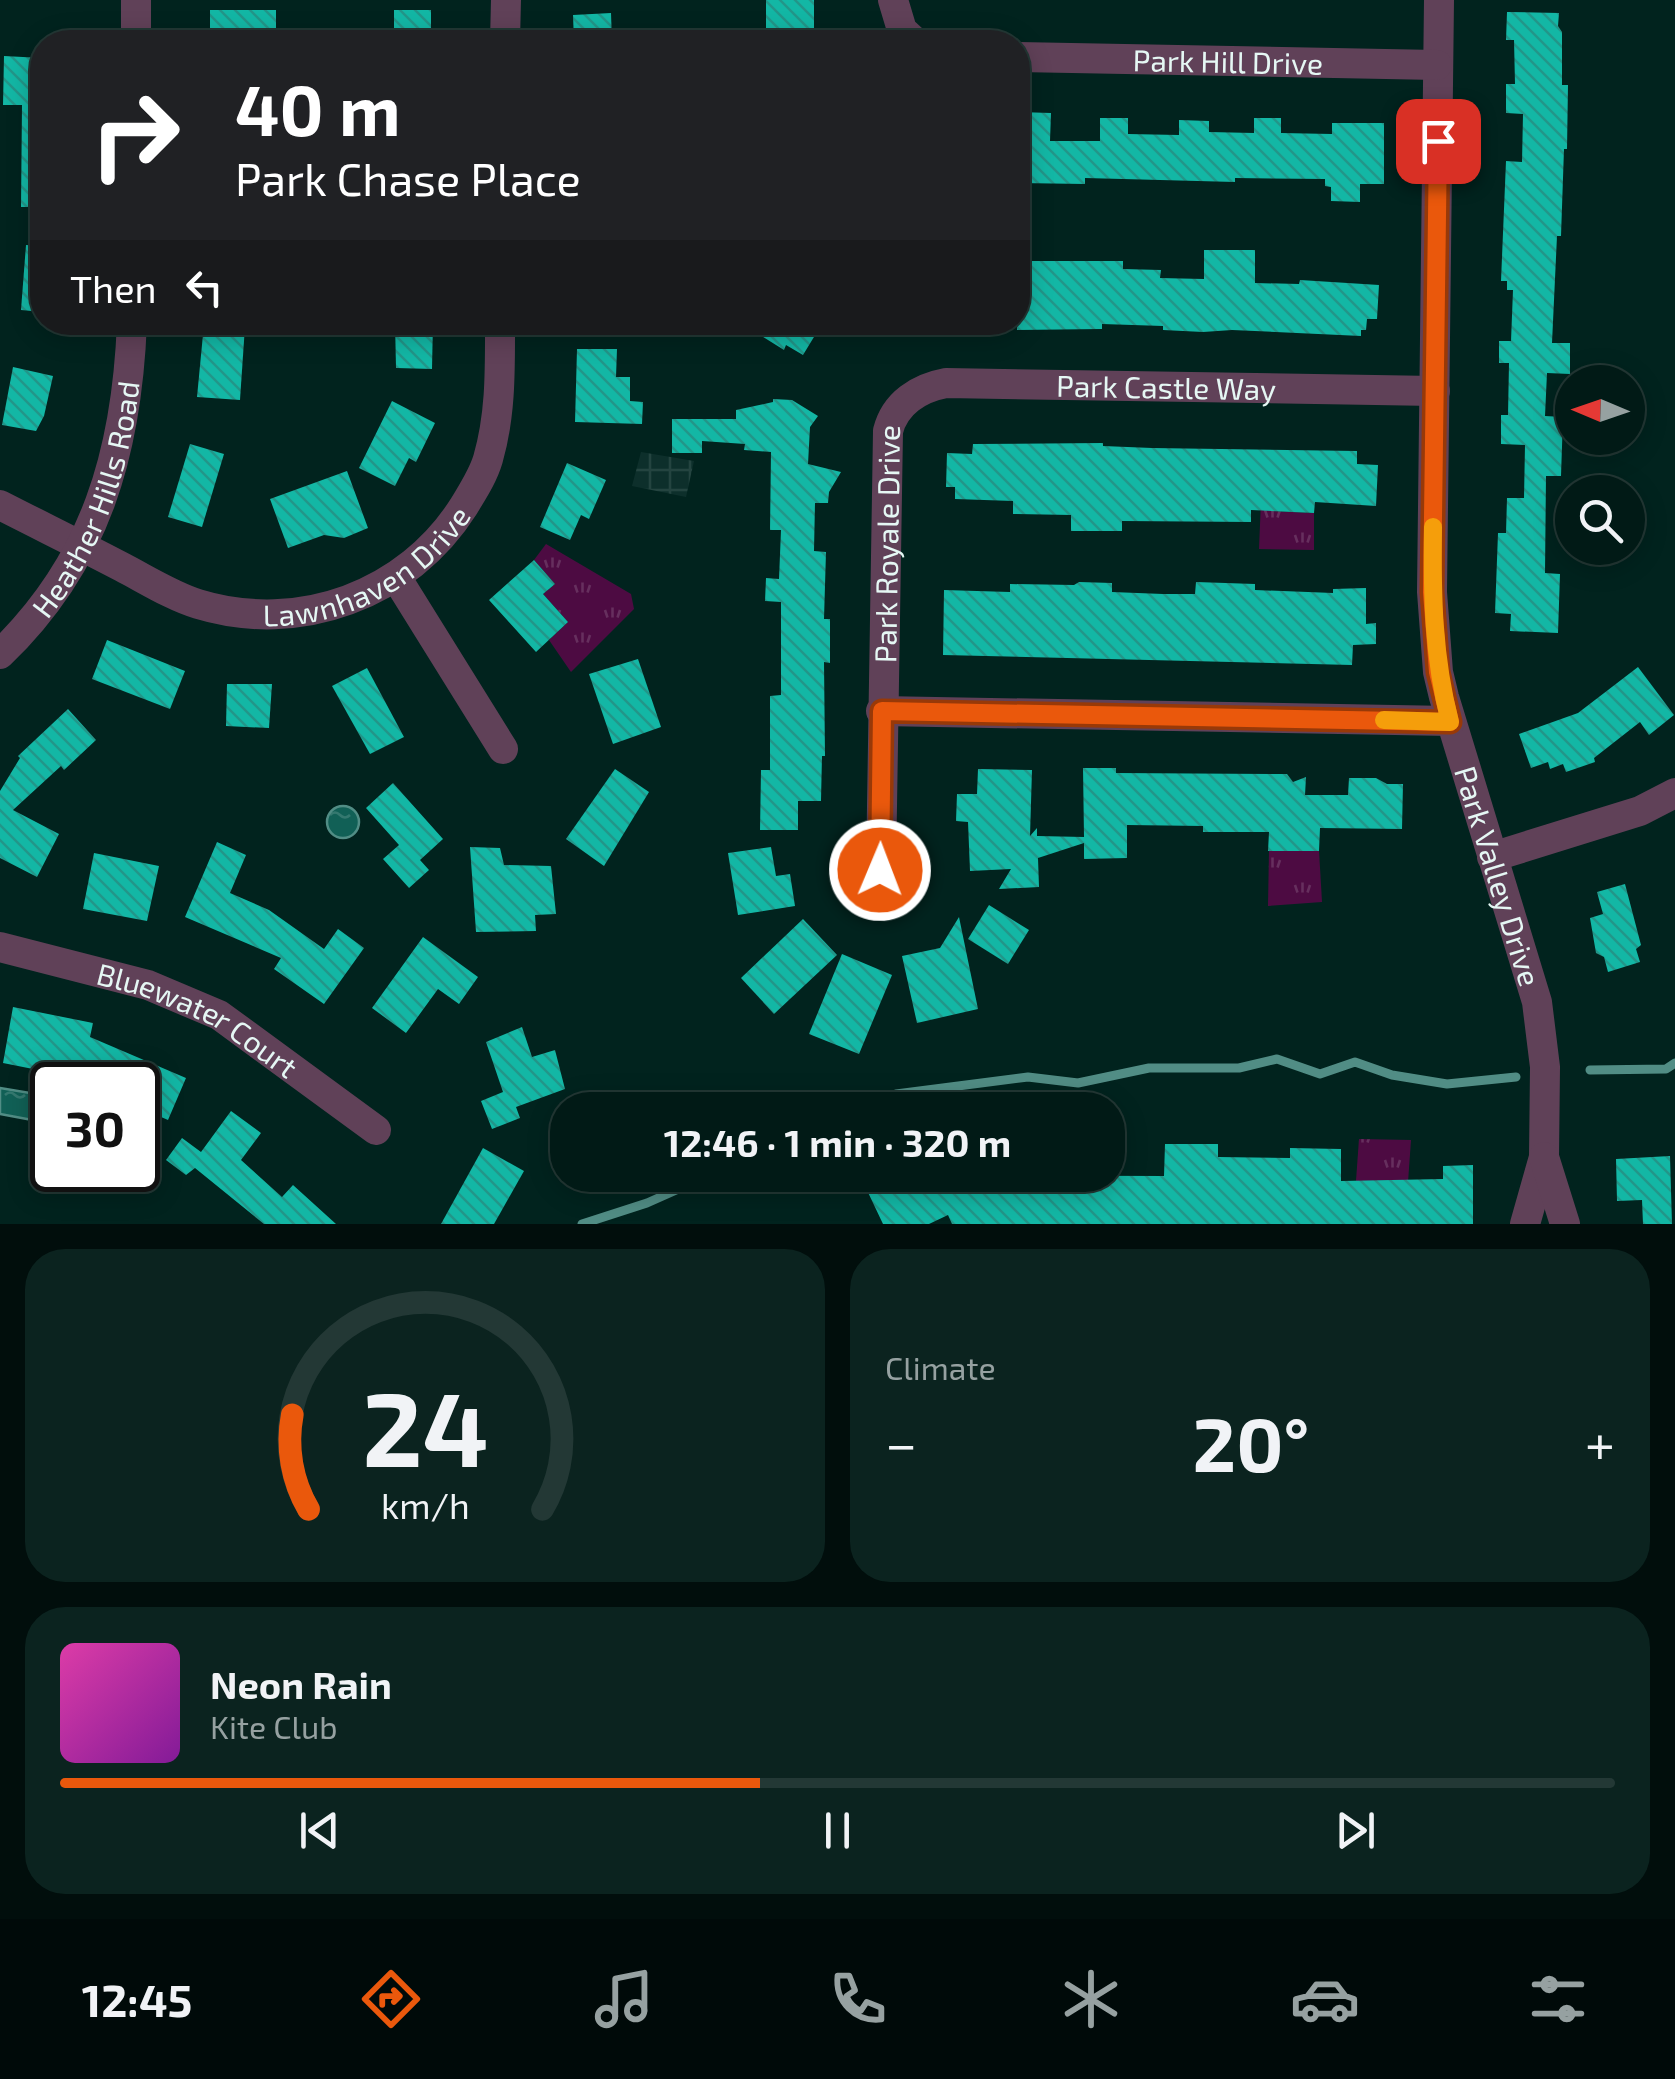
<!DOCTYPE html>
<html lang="en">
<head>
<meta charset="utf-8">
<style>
  :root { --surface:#011a16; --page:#0b231f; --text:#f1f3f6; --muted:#96a1a1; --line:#233835; --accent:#ea580c }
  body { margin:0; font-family:"Exo 2",sans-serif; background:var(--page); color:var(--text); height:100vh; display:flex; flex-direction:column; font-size:38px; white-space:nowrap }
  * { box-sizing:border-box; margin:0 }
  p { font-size:32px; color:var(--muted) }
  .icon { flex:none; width:55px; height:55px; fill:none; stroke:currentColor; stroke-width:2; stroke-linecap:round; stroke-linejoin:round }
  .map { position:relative; height:1224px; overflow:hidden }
  .side { display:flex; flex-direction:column; gap:25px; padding:25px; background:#010e0c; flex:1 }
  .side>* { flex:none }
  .hud { position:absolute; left:30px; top:30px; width:1000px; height:305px; border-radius:40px; box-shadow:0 5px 25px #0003,0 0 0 2px var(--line); background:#202124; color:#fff; overflow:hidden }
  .needle { width:65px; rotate:272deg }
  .buttons { position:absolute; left:1555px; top:365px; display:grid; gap:20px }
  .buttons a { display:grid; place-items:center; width:90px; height:90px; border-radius:50%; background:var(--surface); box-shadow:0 5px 25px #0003,0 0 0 2px var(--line); font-size:50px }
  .speed { position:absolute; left:30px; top:1062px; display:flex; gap:20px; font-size:50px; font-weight:700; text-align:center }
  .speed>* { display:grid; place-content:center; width:130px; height:130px; border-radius:50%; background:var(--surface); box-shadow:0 5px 25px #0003,0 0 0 2px var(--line); line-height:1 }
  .speed .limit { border:5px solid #111; border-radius:15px; background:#fff; color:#111 }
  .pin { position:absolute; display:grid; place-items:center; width:85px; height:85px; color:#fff; margin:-42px; border-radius:20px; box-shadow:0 5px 15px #0006 }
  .me { position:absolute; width:110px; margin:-55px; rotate:1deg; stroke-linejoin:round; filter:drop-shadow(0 0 8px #0008) }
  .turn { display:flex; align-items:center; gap:35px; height:210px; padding:0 40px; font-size:45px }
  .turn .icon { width:130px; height:130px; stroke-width:2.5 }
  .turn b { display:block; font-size:70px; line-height:85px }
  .then { display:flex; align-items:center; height:95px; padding:0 40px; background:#0003; gap:20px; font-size:38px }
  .big { font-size:75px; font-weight:700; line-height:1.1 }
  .side .card { flex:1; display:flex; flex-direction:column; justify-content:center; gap:15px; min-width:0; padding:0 35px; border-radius:40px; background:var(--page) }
  .side .dial { align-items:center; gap:0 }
  .dial svg { height:260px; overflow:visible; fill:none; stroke:var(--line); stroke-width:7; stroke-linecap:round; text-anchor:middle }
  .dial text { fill:var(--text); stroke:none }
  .song { display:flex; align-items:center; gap:30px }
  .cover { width:120px; height:120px; border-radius:15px; background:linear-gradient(135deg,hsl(320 70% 55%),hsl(290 70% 35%)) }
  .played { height:10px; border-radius:5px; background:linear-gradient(90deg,var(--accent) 45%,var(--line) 45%) }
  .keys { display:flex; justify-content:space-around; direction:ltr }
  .heat { display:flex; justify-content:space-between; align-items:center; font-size:55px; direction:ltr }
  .side .tiles { flex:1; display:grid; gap:25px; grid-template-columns:1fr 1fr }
  .card:last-child { grid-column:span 2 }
  .trip { position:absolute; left:550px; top:1092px; width:575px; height:100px; border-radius:40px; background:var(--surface); box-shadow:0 5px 25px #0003,0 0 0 2px var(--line); font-weight:700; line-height:100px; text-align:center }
  .dock { display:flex; height:160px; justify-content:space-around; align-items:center; background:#000a09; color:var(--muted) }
  .dock .icon { width:70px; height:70px }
  .dock .current { color:var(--accent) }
  .dock b { font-size:45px; color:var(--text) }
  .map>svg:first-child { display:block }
</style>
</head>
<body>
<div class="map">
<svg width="1675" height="1224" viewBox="0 0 1675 1224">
  <defs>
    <pattern id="industrial-grid" width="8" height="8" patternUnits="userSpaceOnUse" patternTransform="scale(2.5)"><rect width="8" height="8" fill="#0d2f2b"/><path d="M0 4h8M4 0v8" fill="none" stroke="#244440"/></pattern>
    <pattern id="grass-tufts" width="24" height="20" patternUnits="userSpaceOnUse" patternTransform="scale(2.5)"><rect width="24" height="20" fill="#4d0b42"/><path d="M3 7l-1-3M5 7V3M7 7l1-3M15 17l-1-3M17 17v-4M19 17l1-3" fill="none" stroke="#662f5e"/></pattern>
    <pattern id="water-ripples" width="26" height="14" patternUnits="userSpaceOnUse" patternTransform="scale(2.5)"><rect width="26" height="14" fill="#116056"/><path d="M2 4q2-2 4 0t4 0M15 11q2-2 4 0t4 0" fill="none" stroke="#34786f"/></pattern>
    <pattern id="building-back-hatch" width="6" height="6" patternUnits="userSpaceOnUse" patternTransform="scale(2.5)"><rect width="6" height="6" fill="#13b7a5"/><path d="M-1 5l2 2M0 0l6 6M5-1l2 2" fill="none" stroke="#229689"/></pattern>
  </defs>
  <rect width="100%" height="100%" fill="#01231e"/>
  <path fill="url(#industrial-grid)" d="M 641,452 L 694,461 L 686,497 L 632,486 Z"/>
  <g fill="url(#grass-tufts)">
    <path d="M 1261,501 L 1272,511 L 1314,513 L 1314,550 L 1259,549 Z"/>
    <path d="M 546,544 L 631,594 L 634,609 L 571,672 L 549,640 L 568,622 L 543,594 L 555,584 L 534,560 Z"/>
    <path d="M 1269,851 L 1319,851 L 1322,902 L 1268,906 Z"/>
    <path d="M 1359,1139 L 1411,1140 L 1408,1182 L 1356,1181 Z"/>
  </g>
  <g fill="url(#water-ripples)" stroke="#518d85" stroke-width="2.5">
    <circle cx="343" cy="822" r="16"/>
    <path d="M 0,1088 L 48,1096 L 43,1122 L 0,1114 Z"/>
  </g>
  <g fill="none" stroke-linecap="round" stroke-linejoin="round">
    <g stroke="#518d85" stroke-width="9">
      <path d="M 1590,1070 L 1666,1069 L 1675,1063"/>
      <path d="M 843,1110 L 896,1094 L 1028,1077 L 1078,1083 L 1149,1068 L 1239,1068 L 1277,1059 L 1320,1074 L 1355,1062 L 1392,1075 L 1447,1084 L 1516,1077"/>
      <path d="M 582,1224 L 647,1203 L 710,1175"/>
    </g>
  </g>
  <g fill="url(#building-back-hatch)">
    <rect x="766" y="0" width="48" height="28"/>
    <rect x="210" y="10" width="66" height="32"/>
    <rect x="394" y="10" width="37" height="32"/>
    <path d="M 1507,12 L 1559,13 L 1558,26 L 1562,32 L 1562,85 L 1568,85 L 1567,149 L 1564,149 L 1561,236 L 1557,236 L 1552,343 L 1570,343 L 1570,374 L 1547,373 L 1545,416 L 1563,417 L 1561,476 L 1546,476 L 1545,573 L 1560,574 L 1558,633 L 1510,631 L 1511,614 L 1495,613 L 1498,533 L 1506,533 L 1507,498 L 1524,498 L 1525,445 L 1501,444 L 1501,415 L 1508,415 L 1509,363 L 1499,363 L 1499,341 L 1511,341 L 1513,290 L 1507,290 L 1507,281 L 1501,281 L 1506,161 L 1522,162 L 1523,114 L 1506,113 L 1506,84 L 1515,84 L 1514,40 L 1506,40 Z"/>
    <path d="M 611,13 L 612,42 L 574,42 L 573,15 Z"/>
    <path d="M 4,56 L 42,58 L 42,207 L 21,207 L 22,105 L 3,105 Z"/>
    <path d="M 1019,112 L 1051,113 L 1050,141 L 1100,141 L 1100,118 L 1128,118 L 1128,134 L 1179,135 L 1179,120 L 1209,121 L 1209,132 L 1254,133 L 1254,118 L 1281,118 L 1281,133 L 1332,134 L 1332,123 L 1384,123 L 1384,184 L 1360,184 L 1360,202 L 1331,201 L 1331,187 L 1325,186 L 1325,179 L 1235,178 L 1235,182 L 1085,178 L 1085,184 L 1018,183 Z"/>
    <path d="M 26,245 L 42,246 L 42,312 L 21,310 Z"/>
    <path d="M 1204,250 L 1255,250 L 1255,283 L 1299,284 L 1300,280 L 1379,285 L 1377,319 L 1367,319 L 1366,330 L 1361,330 L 1361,336 L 1232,330 L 1203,332 L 1163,330 L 1163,326 L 1102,324 L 1102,329 L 1017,330 L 1018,261 L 1123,261 L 1123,269 L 1161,270 L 1160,278 L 1204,279 Z"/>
    <path d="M 395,322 L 433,322 L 432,369 L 396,368 Z"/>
    <path d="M 739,322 L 801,322 L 817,332 L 803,355 L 786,345 L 784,350 Z"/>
    <path d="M 204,324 L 245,326 L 240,400 L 197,397 Z"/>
    <path d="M 577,349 L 617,349 L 616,377 L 630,377 L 630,401 L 643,402 L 642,424 L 575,422 Z"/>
    <path d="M 13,367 L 53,376 L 44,416 L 36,431 L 2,425 Z"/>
    <path d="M 773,399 L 792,400 L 818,416 L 810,427 L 808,464 L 841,472 L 829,492 L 828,503 L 815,503 L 814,551 L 826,552 L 824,619 L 830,619 L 830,663 L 824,662 L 825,756 L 822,756 L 821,801 L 798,801 L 798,830 L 760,830 L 761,770 L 770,770 L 770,696 L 781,695 L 781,602 L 765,601 L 766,578 L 779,579 L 781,530 L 770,530 L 771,452 L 744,450 L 745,444 L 702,441 L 702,453 L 672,453 L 672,419 L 736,419 L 736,410 L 773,402 Z"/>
    <path d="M 392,401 L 435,423 L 416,462 L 409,458 L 395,486 L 359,468 Z"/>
    <path d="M 1103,443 L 1103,446 L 1152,448 L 1357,451 L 1357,464 L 1378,465 L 1376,506 L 1315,502 L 1314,513 L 1251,510 L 1251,522 L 1122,521 L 1122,531 L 1071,531 L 1071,515 L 1013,514 L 1013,501 L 955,499 L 955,487 L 946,487 L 947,453 L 972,454 L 973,444 Z"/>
    <path d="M 190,444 L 224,454 L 202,527 L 168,517 Z"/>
    <path d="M 567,463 L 606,480 L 589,519 L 581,515 L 570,540 L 540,527 Z"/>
    <path d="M 347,471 L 368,528 L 344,538 L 324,535 L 288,548 L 270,499 Z"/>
    <path d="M 534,560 L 555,584 L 543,594 L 568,622 L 536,652 L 489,600 Z"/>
    <path d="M 1079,582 L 1112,583 L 1112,592 L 1163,594 L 1195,594 L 1196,582 L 1255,584 L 1255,590 L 1333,593 L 1333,589 L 1366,588 L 1366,624 L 1376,623 L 1376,644 L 1353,645 L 1352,665 L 943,655 L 944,590 L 1010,592 L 1010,584 L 1074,585 Z"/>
    <path d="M 107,640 L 185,671 L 170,709 L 92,679 Z"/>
    <path d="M 638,659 L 661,727 L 613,744 L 589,674 Z"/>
    <path d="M 1638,667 L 1674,715 L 1649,735 L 1640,722 L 1594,758 L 1595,762 L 1566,772 L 1563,764 L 1550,769 L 1548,762 L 1531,768 L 1519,734 L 1578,713 Z"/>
    <path d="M 367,668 L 404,737 L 370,754 L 332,686 Z"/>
    <path d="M 227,684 L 272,684 L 269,728 L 226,726 Z"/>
    <path d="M 68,709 L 96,740 L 64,770 L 61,766 L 13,810 L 59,834 L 37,877 L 0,858 L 0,791 L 20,758 L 18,756 Z"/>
    <path d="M 1083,768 L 1116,768 L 1116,773 L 1287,774 L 1293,782 L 1306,777 L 1305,795 L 1348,795 L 1349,778 L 1376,778 L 1387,784 L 1403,784 L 1402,829 L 1320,828 L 1319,851 L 1268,851 L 1269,832 L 1203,832 L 1203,826 L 1127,825 L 1127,858 L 1084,859 L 1084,843 L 1038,858 L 1039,887 L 999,889 L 1011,869 L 970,871 L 968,822 L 956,821 L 957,794 L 977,794 L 978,769 L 1032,770 L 1030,836 L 1037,828 L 1037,836 L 1084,837 Z"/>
    <path d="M 615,769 L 649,792 L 604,866 L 566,839 Z"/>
    <path d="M 393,783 L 443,839 L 420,860 L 429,870 L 409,888 L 383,859 L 399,845 L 366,808 Z"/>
    <path d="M 217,842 L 246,855 L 230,893 L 269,910 L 324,949 L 338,929 L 364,948 L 324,1004 L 274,969 L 281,958 L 185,917 Z"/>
    <path d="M 470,847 L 500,848 L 504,865 L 551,866 L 556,914 L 535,915 L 536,931 L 476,932 Z"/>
    <path d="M 771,847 L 776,876 L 790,874 L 795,906 L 738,915 L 728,853 Z"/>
    <path d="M 94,853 L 159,866 L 147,921 L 83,909 Z"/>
    <path d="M 1625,884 L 1641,945 L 1636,949 L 1640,962 L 1608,972 L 1604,957 L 1596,953 L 1590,918 L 1603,914 L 1597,892 Z"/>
    <path d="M 989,905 L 1029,930 L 1008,964 L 968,939 Z"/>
    <path d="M 959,917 L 978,1009 L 917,1023 L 902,956 L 940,948 Z"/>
    <path d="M 803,919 L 837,955 L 774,1014 L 741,978 Z"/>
    <path d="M 423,937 L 478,977 L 459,1004 L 438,989 L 406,1033 L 372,1008 Z"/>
    <path d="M 842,954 L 892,975 L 859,1054 L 809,1034 Z"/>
    <path d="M 13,1007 L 93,1023 L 90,1037 L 186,1078 L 168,1120 L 138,1107 L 138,1085 L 113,1085 L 3,1063 Z"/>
    <path d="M 522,1027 L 532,1057 L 555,1050 L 565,1089 L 516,1107 L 520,1118 L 492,1129 L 481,1101 L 503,1092 L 486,1042 Z"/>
    <path d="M 231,1111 L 261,1133 L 241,1160 L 282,1197 L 293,1185 L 336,1224 L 264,1224 L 195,1168 L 186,1175 L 166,1160 L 182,1138 L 201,1152 Z"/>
    <path d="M 1165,1144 L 1218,1144 L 1218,1157 L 1290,1158 L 1290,1148 L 1341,1149 L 1341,1181 L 1443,1179 L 1443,1166 L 1473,1165 L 1473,1224 L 952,1224 L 948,1215 L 929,1224 L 883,1224 L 864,1184 L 884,1175 L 1164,1176 Z"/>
    <path d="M 483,1148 L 524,1171 L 494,1224 L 441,1224 Z"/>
    <path d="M 1670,1156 L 1672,1224 L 1643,1224 L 1642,1200 L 1617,1201 L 1616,1159 Z"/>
  </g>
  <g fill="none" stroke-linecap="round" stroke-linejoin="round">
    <g stroke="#604158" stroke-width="30">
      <path d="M 893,0 L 902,30 L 915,42"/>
      <path id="s1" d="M 1439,0 L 1432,592 L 1438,672 L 1444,697 L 1537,1002 L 1545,1067 L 1544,1157 L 1525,1224"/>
      <path d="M 136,42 L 136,0"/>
      <path d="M 505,42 L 506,0"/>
      <path id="s2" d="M 1018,57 L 1437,65"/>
      <path id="s3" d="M 0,505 C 41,526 82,546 122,567 C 147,580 172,596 198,604 C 299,635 408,595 464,506 C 473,491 483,476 488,459 C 501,414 500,369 500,322"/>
      <path d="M 396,577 L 503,749"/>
      <path id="s4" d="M 0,654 C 96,562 127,452 132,322"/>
      <path d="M 881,711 L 1450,721"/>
      <path d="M 1492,857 L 1640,811 L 1675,793"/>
      <path id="s5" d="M 881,869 L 888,431 C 895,403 919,388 946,383 L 1435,391"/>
      <path id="s6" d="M 0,947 L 148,985 L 219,1015 L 376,1130"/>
      <path d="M 1544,1157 L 1565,1224"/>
    </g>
  </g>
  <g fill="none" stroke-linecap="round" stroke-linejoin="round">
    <g stroke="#983908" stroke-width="25">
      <path id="route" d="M 880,870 L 882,711 L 1450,722 L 1438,672 L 1432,592 L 1438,141"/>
    </g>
    <use href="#route" stroke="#ea580c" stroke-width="18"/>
    <path stroke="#f59e0b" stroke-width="18" d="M 1384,720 L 1450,722 C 1433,657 1432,594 1433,527"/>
  </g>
  <g text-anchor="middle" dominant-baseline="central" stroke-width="10" stroke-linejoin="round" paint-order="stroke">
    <g font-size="30" fill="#e5f7f4" stroke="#011815">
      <text stroke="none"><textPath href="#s2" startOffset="210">Park Hill Drive</textPath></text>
      <text stroke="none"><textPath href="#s5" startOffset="738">Park Castle Way</textPath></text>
      <text stroke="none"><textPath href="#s4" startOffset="182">Heather Hills Road</textPath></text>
      <text stroke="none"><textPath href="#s5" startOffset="325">Park Royale Drive</textPath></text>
      <text stroke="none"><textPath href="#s3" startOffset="405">Lawnhaven Drive</textPath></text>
      <text stroke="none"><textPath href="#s1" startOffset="885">Park Valley Drive</textPath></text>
      <text stroke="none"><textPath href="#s6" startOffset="212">Bluewater Court</textPath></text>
    </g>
  </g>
</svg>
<div class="buttons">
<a><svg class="needle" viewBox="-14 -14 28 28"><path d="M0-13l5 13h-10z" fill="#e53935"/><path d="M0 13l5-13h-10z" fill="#96a1a1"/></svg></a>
<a><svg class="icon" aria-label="search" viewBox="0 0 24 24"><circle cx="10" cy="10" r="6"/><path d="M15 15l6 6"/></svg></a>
</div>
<div class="speed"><div class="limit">30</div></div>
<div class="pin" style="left:1438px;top:141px;background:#d93025"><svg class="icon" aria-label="arrive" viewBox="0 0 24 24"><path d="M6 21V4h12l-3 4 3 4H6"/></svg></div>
<svg class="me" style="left:880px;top:870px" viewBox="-20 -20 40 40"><circle r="17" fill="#ea580c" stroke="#fff" stroke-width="3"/><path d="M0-11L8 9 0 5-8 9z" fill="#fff"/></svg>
<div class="trip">12:46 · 1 min · 320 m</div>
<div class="hud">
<div class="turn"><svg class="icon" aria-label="right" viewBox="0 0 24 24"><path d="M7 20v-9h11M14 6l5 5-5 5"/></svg><div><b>40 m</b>Park Chase Place</div></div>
<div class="then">Then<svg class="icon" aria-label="left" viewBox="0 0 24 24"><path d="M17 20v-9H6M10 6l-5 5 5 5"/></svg></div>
</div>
</div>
<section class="side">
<div class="tiles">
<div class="card dial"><svg viewBox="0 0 100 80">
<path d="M14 69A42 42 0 1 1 86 69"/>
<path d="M14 69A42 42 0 0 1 9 40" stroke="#ea580c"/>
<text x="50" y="56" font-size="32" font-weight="700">24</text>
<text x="50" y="72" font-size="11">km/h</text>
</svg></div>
<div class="card"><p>Climate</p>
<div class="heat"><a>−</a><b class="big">20°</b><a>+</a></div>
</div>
<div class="card">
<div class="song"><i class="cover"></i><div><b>Neon Rain</b><p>Kite Club</p></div></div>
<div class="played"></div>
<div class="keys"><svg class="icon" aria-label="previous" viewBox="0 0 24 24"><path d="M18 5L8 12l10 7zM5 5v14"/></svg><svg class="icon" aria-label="pause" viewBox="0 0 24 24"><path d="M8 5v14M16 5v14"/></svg><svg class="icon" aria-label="next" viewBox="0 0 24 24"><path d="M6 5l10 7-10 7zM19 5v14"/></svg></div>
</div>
</div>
</section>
<nav class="dock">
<b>12:45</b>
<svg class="icon current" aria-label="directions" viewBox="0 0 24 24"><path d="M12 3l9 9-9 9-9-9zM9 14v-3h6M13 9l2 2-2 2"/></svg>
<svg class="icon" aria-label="music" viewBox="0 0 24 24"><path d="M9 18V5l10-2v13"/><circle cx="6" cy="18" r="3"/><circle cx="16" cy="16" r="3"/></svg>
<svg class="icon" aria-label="phone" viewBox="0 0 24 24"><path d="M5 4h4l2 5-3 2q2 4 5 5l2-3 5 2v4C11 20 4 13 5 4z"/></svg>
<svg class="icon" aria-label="climate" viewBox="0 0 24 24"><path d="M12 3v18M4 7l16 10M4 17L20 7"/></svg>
<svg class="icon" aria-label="car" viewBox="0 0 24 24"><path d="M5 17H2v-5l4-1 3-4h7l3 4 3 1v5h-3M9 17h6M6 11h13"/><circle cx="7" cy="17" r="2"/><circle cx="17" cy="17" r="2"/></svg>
<svg class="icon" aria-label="filters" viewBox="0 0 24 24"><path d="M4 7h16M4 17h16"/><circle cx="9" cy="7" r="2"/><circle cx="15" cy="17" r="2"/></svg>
</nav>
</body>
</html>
